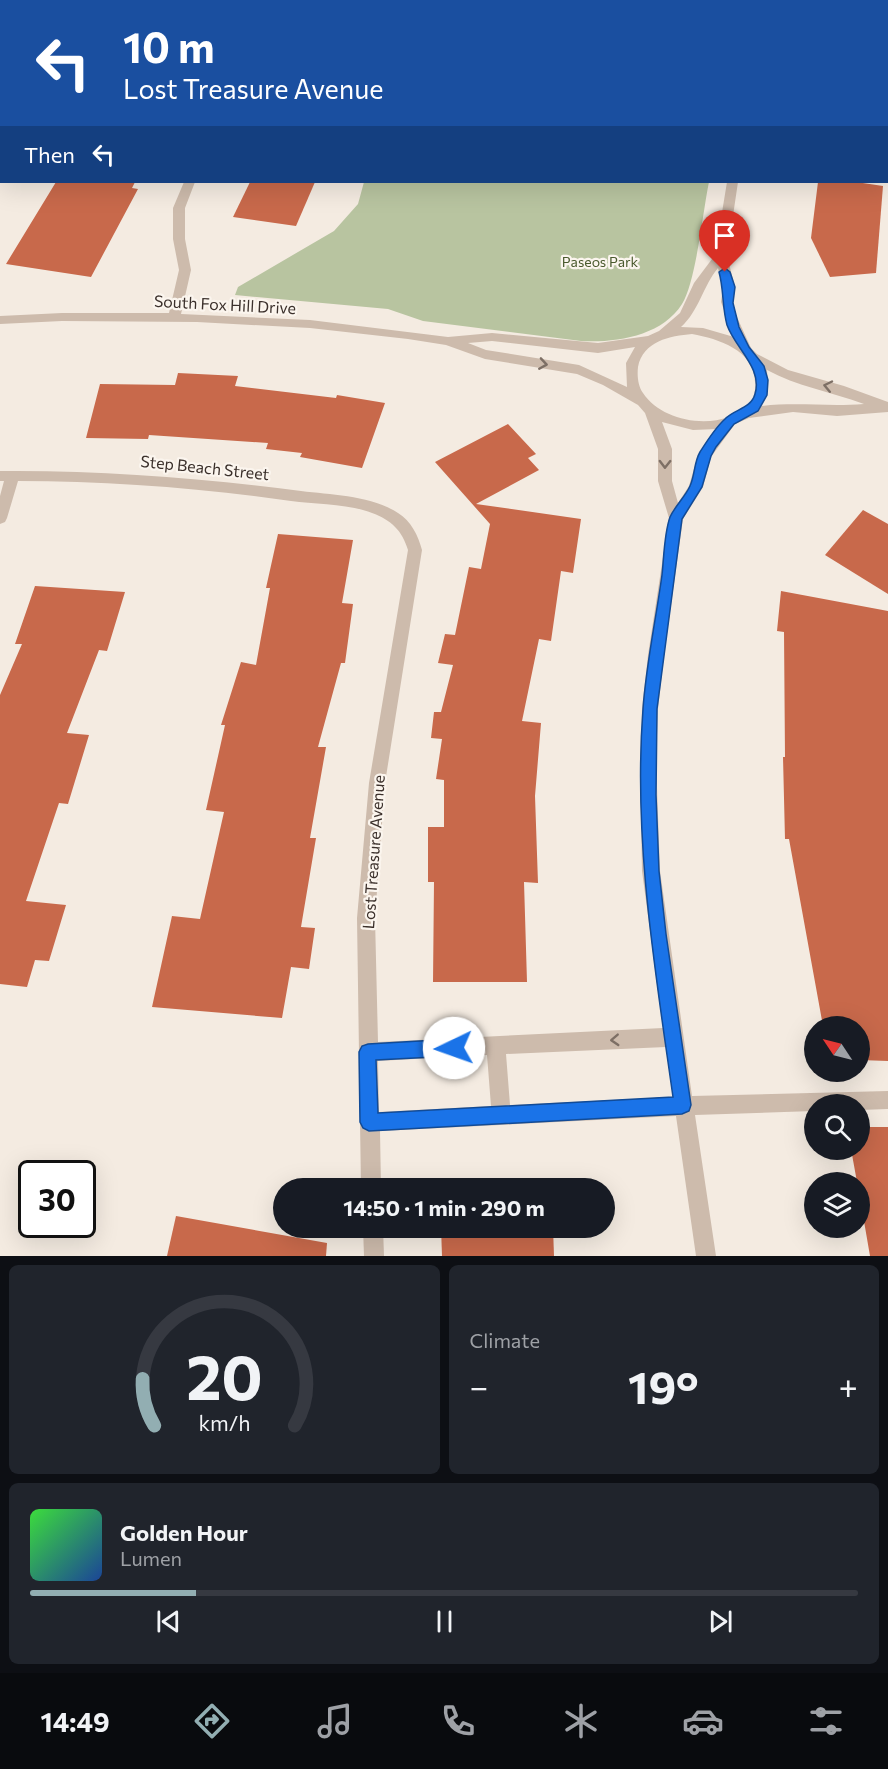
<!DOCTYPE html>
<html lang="en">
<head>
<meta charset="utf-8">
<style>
  :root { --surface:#171b24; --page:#20242c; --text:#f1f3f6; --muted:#9ea1a6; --line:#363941; --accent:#92aeb2 }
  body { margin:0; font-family:Commissioner,sans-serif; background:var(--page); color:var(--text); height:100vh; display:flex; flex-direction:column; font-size:22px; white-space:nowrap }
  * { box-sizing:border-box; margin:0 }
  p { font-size:20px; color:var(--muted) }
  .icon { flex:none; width:33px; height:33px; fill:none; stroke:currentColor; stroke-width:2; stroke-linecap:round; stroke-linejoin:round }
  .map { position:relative; height:1256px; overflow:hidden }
  .drawer { display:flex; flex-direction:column; gap:9px; padding:9px; background:#0d0f14; flex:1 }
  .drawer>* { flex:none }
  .banner { position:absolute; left:0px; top:0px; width:888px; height:183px; box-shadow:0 6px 24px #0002; background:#1a4fa0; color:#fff; overflow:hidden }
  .needle { width:39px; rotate:305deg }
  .fabs { position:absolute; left:804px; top:1016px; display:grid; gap:12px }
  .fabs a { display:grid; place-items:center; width:66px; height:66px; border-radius:50%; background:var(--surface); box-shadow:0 6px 24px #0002; font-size:30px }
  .speed { position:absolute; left:18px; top:1160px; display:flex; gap:12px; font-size:30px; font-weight:700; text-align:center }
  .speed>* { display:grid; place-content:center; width:78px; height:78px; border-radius:50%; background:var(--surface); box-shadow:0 6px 24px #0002; line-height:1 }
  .speed .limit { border:3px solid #111; border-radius:9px; background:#fff; color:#111 }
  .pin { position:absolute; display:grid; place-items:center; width:51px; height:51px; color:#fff; margin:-62px -26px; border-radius:50% 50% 50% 0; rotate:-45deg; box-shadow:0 0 6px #0007 }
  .pin .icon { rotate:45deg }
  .me { position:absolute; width:66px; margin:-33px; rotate:267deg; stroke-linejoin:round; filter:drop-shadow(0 0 4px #0008) }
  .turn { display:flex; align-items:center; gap:21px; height:126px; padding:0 24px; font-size:27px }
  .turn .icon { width:78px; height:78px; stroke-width:2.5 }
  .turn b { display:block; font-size:42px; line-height:51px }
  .then { display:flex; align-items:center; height:57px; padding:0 24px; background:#0003; gap:12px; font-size:22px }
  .big { font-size:45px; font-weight:700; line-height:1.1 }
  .drawer .widget { flex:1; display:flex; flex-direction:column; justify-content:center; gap:9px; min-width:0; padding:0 21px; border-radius:9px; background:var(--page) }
  .drawer .dial { align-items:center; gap:0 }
  .dial svg { height:156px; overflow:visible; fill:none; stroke:var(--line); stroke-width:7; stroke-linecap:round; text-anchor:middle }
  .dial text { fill:var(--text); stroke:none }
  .song { display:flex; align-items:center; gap:18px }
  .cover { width:72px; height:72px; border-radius:9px; background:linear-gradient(135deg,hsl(120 70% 55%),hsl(220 70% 35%)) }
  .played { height:6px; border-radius:3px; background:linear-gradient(90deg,var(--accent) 20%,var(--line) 20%) }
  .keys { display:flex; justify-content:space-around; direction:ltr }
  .heat { display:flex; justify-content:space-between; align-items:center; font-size:33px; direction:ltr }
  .drawer .tiles { flex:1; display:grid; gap:9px; grid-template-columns:1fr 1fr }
  .widget:last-child { grid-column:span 2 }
  .trip { position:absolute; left:273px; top:1178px; width:342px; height:60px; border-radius:30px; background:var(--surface); box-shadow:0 6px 24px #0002; font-weight:700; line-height:60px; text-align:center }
  .tabs { display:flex; height:96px; justify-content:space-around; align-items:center; background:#090b0e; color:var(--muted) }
  .tabs .icon { width:42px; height:42px }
  .tabs .on { color:var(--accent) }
  .tabs b { font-size:27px; color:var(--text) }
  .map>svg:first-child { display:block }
</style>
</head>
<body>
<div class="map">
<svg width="888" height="1256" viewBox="0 0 888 1256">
  <rect width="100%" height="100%" fill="#f4ebe1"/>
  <g fill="#b8c4a0">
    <path d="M 346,0 L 724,0 L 347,2 Z"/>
    <path d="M 364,182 L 709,182 C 703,210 696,282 682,304 C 662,336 616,343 581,341 L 423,321 L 388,309 L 235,295 L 238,287 L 334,231 L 358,204 Z"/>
  </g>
  <g fill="#c8694b">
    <path d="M 56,182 L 135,182 L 132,188 L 138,189 L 91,277 L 6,264 Z"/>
    <path d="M 250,182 L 315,182 L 296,226 L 233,217 Z"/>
    <path d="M 818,182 L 856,182 L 883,186 L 876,273 L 830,277 L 811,238 Z"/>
    <path d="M 178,373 L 238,376 L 235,386 L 336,398 L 337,395 L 385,403 L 362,468 L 300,457 L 302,453 L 266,449 L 268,443 L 149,435 L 148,439 L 86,438 L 100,384 L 175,385 Z"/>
    <path d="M 508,424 L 536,454 L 528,458 L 539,470 L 476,504 L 581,519 L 573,573 L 561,571 L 551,641 L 539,639 L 522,721 L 541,723 L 535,796 L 538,883 L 524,882 L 527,982 L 433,982 L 434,882 L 428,882 L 428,827 L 444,827 L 444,780 L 436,779 L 442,739 L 431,738 L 434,712 L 441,712 L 453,665 L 438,663 L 445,634 L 455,635 L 469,567 L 481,569 L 490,524 L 435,462 Z"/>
    <path d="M 863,510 L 888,524 L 888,594 L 825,555 Z"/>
    <path d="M 278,534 L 353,540 L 342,603 L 353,604 L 345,663 L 341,663 L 318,747 L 326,747 L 310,838 L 316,838 L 301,927 L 315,928 L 309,969 L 291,967 L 282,1018 L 152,1007 L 172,916 L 200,919 L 224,812 L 206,810 L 225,725 L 221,725 L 241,662 L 256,665 L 270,588 L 266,588 Z"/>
    <path d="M 35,586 L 125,592 L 107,651 L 99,650 L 67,733 L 89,735 L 68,804 L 59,803 L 26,901 L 66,905 L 49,961 L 35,960 L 27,987 L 0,984 L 0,695 L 22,644 L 15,644 Z"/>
    <path d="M 781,591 L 888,611 L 888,1061 L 860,1060 L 860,1026 L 823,1026 L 789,839 L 785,839 L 783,757 L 785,757 L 784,632 L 777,631 Z"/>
    <path d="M 860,1127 L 888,1127 L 888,1256 L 870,1256 L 860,1198 L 860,1182 L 857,1182 L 851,1149 L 860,1149 Z"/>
    <path d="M 176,1216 L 327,1243 L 326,1256 L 167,1256 Z"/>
    <path d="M 441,1227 L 553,1227 L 554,1256 L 442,1256 Z"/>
  </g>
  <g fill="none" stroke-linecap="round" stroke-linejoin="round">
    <g fill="#cdbbac" fill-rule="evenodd">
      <rect x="745" y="0" width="10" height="2"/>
      <rect x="886" y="34" width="2" height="6"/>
      <rect x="0" y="40" width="2" height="6"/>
      <rect x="886" y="54" width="2" height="6"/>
      <path d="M 184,182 L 195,182 L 185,208 L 185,239 L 191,270 L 181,314 L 310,320 L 448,337 L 492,333 L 598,343 L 648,336 L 659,331 L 680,313 L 694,283 L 715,255 L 727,182 L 738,182 L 727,256 L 735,287 L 733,302 L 736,315 L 751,348 L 757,354 L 788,370 L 844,386 L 888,402 L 888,412 L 837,416 L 793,412 L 749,418 L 735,424 L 711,457 L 703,487 L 683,519 L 664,655 L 658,709 L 656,760 L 660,871 L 692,1096 L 888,1091 L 888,1109 L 860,1110 L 860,1104 L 814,1104 L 814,1111 L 695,1115 L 716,1256 L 696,1256 L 676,1116 L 380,1131 L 381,1188 L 361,1188 L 357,918 L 369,783 L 408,550 C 402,530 391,520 372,513 C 350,504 315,504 291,501 C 200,488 109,481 18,481 L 7,518 L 5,522 L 0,524 L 0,496 L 4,481 L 0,481 L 0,471 C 101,470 201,478 301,491 C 332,495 370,495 398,513 C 411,521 418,535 422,550 L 385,783 L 375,918 L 378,1042 L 663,1028 L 642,871 L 640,760 L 642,709 L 648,655 L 669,518 L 658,481 L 658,449 L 645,413 L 638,405 L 603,385 L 577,374 L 485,359 L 446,345 L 408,339 L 310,328 L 197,322 L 62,321 L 0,324 L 0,316 L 62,313 L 169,313 L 179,270 L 173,239 L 173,208 ZM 718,268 L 723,287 L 721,302 L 734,337 L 703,328 L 681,327 C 699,311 703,286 718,268 ZM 692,334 C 719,339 754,350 755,382 C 756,389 754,399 749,404 C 723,432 663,424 643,393 C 638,386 637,376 638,367 C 643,341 670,336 692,334 ZM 492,341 L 598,353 L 635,347 L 626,363 L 627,387 L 579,365 L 486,350 L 468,343 ZM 767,370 C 796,386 832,392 864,404 C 828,407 798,402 762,406 L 768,387 ZM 662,422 L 693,430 L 717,429 L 698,455 L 689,486 L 678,503 L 672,481 L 672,449 ZM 666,1047 L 673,1097 L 510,1105 L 506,1054 ZM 487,1055 L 491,1106 L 379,1112 L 378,1061 Z"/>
      <path d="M 363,1227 L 383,1227 L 384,1256 L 364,1256 Z"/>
    </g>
  </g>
  <defs><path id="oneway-chevron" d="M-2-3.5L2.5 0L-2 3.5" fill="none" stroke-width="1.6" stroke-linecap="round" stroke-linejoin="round" transform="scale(1.5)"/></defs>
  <g stroke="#7d6f65">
    <use href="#oneway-chevron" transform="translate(543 364) rotate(9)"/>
    <use href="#oneway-chevron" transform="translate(828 386) rotate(-168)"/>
    <use href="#oneway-chevron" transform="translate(665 464) rotate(91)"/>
    <use href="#oneway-chevron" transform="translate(615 1040) rotate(177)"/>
  </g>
  <path fill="#1a73e8" stroke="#114b97" stroke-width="1.5" d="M 725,268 L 730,272 L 735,287 L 733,303 L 739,327 L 749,347 L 764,366 L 768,380 L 767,395 L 758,411 L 734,424 L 716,447 L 711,456 L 702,487 L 682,519 L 657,709 L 656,795 L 659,871 L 666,934 L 691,1105 L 689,1111 L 682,1114 L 369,1131 L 363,1128 L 360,1122 L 359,1052 L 362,1046 L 368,1044 L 454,1039 L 460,1042 L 462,1048 L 460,1054 L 454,1056 L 376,1060 L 378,1113 L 673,1097 C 655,969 633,840 643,709 C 646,665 656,619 662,575 C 664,557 664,534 670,517 C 675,506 685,497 690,486 C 695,475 694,462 700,452 C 707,441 715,428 725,419 C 734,409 751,409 755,394 C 763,368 735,348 727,325 C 722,307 724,290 719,272 Z"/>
  <g text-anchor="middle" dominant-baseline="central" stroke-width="4.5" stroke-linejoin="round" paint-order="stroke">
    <g font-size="14" fill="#4a5a2e" stroke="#fbf5ee">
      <text x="600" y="261">Paseos Park</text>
    </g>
    <g font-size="16" fill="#3b302b" stroke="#fbf5ee">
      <text transform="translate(225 304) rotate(3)">South Fox Hill Drive</text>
      <text transform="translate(205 467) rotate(6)">Step Beach Street</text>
      <text transform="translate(373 852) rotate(-86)">Lost Treasure Avenue</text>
    </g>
  </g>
</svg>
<div class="fabs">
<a><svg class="needle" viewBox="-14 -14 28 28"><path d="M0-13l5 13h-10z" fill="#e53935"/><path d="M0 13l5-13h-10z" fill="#9ea1a6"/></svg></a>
<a><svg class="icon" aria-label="search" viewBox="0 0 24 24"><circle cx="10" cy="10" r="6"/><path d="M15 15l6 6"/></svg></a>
<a><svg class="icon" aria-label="layers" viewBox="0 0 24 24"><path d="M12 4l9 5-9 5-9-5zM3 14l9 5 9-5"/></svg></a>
</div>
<div class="speed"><div class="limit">30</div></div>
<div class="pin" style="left:725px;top:272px;background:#d93025"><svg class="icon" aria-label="arrive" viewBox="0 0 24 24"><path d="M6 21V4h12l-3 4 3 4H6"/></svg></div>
<svg class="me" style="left:454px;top:1048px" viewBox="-20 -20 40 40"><circle r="19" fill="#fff"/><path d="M0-13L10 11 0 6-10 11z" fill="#1a73e8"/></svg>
<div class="trip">14:50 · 1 min · 290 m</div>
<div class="banner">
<div class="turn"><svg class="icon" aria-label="left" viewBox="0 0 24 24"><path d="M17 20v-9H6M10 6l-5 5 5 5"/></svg><div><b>10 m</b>Lost Treasure Avenue</div></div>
<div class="then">Then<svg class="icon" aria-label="left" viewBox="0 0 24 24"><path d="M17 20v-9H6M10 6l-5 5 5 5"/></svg></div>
</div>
</div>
<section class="drawer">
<div class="tiles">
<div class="widget dial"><svg viewBox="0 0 100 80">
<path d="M14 69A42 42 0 1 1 86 69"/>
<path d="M14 69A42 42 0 0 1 8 45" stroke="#92aeb2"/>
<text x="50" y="56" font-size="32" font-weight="700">20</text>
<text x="50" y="72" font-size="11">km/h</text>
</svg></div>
<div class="widget"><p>Climate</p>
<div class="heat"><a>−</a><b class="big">19°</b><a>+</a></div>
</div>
<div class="widget">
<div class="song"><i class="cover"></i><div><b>Golden Hour</b><p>Lumen</p></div></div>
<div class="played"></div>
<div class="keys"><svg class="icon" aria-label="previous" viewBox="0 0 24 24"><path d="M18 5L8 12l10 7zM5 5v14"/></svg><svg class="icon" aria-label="pause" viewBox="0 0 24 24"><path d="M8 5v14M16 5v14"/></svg><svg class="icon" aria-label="next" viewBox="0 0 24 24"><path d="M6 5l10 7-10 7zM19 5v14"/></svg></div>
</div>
</div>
</section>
<nav class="tabs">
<b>14:49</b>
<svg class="icon on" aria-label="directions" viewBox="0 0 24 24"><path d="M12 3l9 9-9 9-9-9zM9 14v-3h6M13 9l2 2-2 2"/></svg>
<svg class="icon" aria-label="music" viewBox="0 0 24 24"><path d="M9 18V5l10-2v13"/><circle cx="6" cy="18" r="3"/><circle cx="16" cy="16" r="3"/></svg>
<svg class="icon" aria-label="phone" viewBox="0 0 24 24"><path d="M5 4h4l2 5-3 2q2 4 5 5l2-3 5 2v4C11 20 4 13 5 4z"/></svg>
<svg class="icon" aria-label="climate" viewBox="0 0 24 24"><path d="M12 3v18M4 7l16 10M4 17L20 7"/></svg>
<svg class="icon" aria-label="car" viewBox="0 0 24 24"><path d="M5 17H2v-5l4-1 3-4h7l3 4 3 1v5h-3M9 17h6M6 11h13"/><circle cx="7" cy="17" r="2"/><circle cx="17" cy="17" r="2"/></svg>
<svg class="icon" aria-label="filters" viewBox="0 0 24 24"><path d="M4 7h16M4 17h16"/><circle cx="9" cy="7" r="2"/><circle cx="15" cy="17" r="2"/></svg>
</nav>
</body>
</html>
